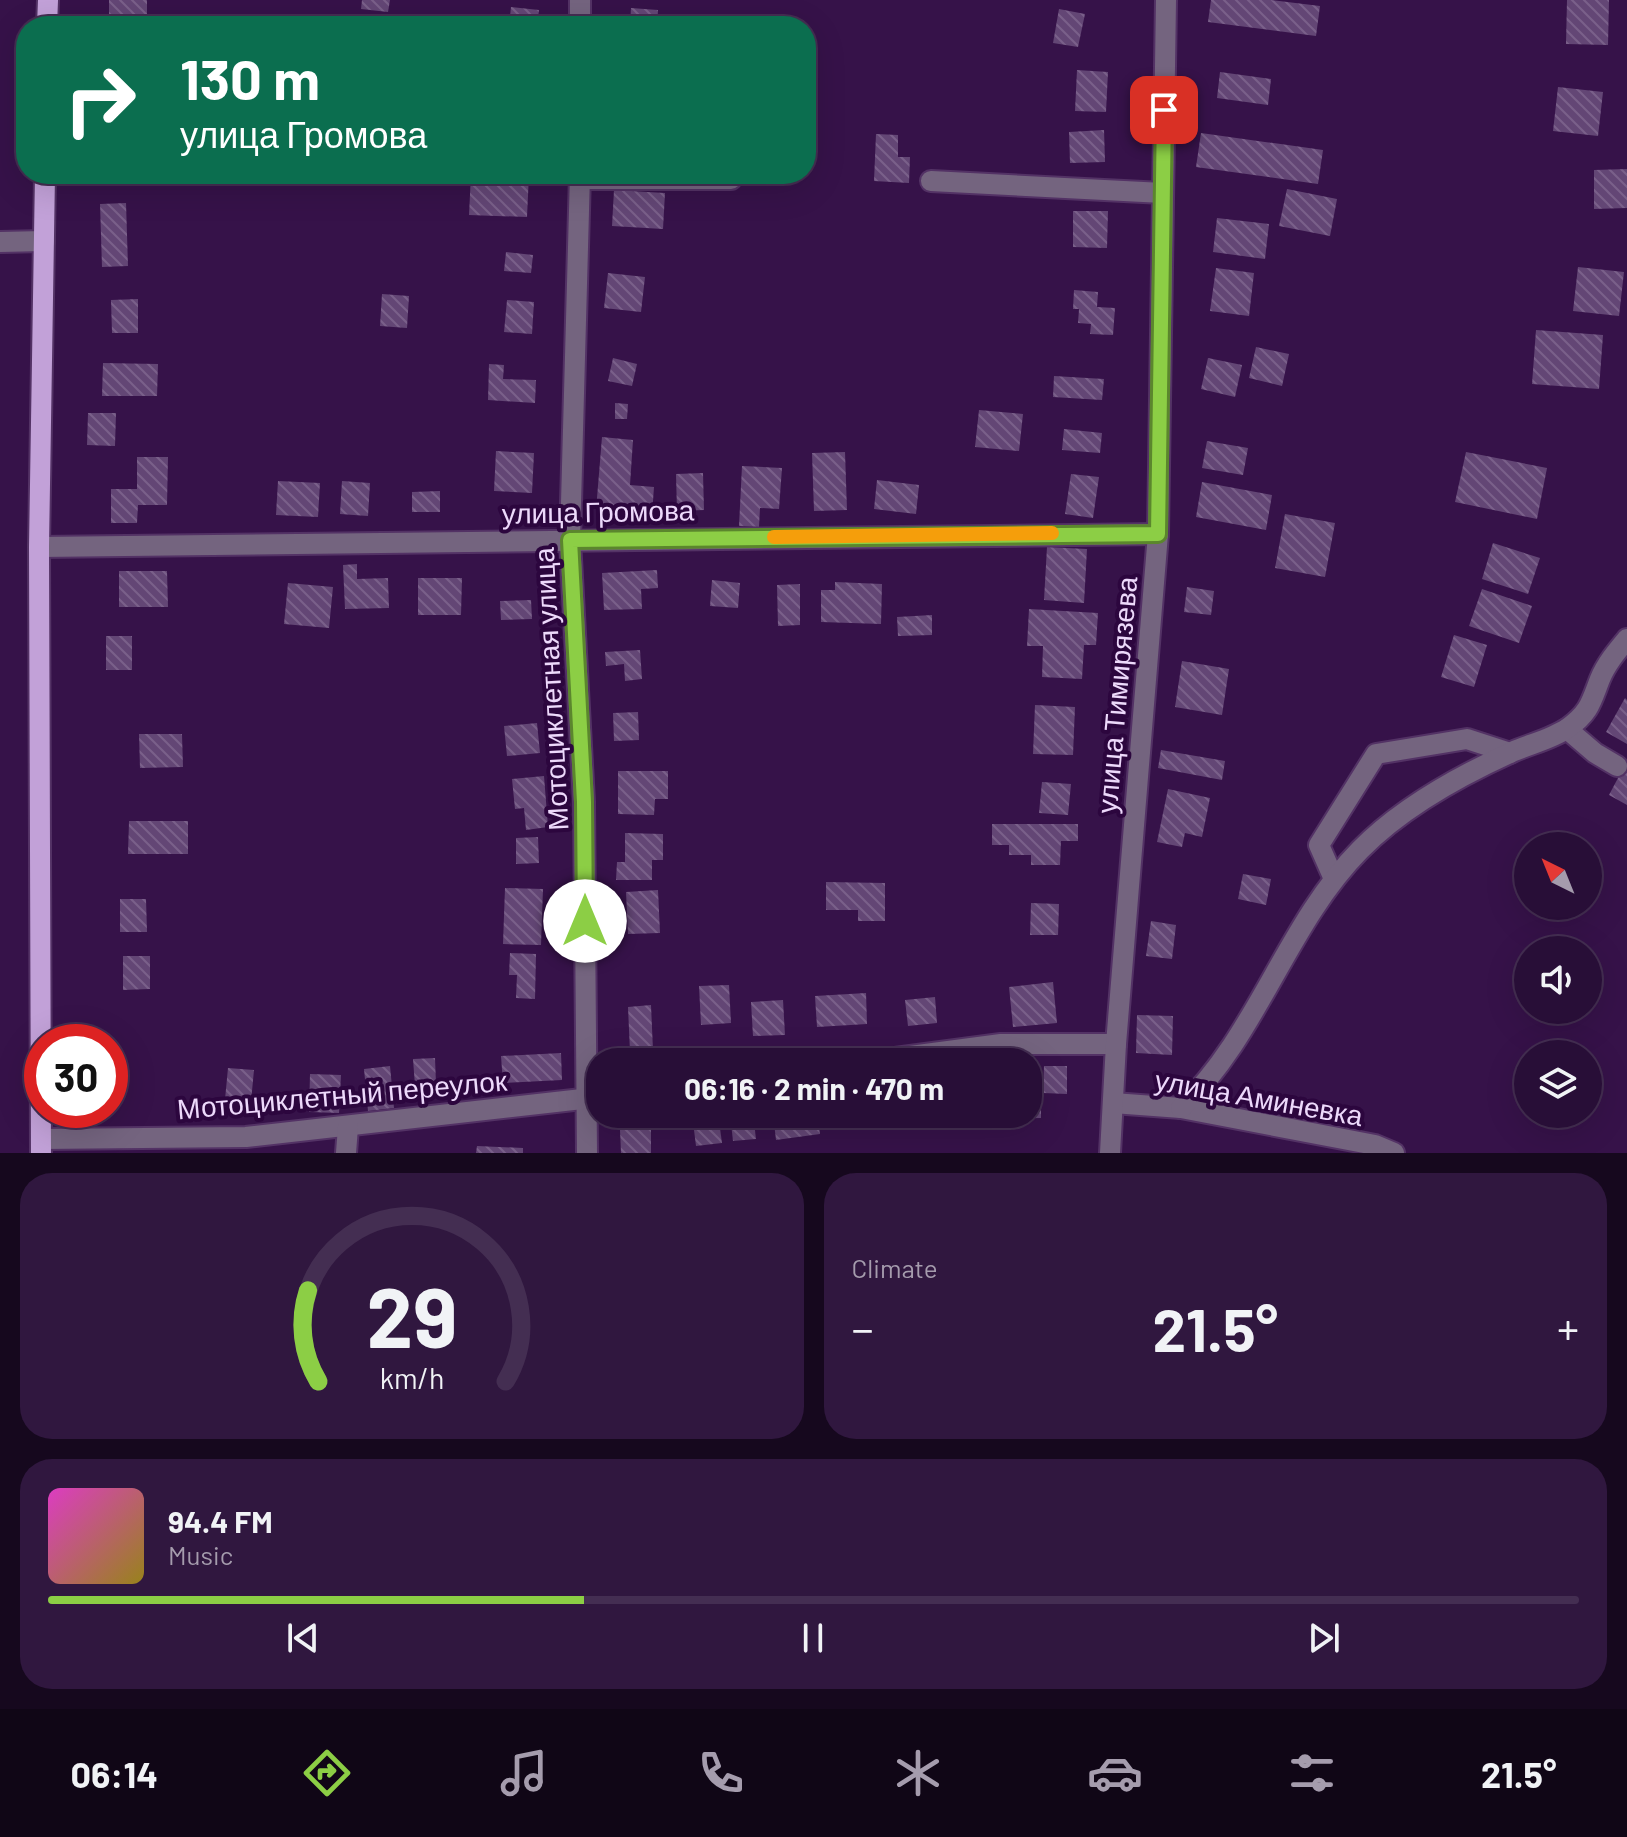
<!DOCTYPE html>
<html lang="en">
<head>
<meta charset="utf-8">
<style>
  :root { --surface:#280e37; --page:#30173f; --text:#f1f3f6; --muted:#a59cad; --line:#442e52; --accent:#8cce45 }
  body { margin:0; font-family:Barlow,sans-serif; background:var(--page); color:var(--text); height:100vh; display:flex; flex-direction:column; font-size:30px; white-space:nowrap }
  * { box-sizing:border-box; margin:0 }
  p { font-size:26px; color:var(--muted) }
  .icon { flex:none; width:44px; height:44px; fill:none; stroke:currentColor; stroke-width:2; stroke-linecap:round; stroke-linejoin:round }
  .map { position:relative; height:1153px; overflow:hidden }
  .sheet { display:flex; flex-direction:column; gap:20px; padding:20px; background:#16081e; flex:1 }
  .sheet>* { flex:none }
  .hud { position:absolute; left:16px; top:16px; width:800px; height:168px; border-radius:32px; box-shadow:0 8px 32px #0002,0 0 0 2px var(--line); background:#0b6e4f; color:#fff; overflow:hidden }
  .needle { width:52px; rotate:317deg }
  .controls { position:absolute; left:1514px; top:832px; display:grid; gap:16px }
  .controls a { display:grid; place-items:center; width:88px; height:88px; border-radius:50%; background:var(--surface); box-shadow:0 8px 32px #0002,0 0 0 2px var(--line); font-size:40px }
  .speed { position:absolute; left:24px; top:1024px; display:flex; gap:16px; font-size:40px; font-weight:700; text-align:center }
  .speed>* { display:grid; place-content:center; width:104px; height:104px; border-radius:50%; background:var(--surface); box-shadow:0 8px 32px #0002,0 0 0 2px var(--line); line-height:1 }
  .speed .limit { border:12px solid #d22; background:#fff; color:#111 }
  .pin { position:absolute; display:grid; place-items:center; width:68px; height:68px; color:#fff; margin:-34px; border-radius:16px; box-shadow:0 4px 12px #0006 }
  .me { position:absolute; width:88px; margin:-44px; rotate:0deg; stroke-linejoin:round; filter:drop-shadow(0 0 6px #0008) }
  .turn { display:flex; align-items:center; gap:28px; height:168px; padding:0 32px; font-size:36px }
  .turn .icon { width:104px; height:104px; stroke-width:2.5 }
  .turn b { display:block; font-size:56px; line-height:68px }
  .big { font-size:60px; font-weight:700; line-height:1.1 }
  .sheet .widget { flex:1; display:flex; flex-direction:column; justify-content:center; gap:12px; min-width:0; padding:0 28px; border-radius:32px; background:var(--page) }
  .sheet .dial { align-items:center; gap:0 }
  .dial svg { height:208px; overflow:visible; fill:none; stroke:var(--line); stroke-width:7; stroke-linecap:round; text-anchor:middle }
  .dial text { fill:var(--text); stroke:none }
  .song { display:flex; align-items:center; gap:24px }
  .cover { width:96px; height:96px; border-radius:12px; background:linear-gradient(135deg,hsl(310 70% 55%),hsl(50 70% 35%)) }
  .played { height:8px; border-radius:4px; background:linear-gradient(90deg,var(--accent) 35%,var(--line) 35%) }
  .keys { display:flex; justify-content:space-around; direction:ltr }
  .heat { display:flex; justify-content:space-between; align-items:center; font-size:44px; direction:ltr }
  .sheet .tiles { flex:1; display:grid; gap:20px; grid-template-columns:1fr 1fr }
  .widget:last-child { grid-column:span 2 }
  .trip { position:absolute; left:586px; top:1048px; width:456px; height:80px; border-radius:32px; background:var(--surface); box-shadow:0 8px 32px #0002,0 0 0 2px var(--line); font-weight:700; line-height:80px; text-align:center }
  .dock { display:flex; height:128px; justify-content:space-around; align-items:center; background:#100616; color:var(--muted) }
  .dock .icon { width:56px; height:56px }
  .dock .on { color:var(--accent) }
  .dock b { font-size:36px; color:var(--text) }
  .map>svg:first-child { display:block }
</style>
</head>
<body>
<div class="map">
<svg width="1627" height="1153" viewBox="0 0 1627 1153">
  <defs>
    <pattern id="building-back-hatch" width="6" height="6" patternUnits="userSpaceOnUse" patternTransform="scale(2)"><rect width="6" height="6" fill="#634675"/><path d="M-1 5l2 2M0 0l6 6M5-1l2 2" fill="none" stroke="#7a608a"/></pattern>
  </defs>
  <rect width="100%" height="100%" fill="#361249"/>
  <g fill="url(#building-back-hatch)">
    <rect x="109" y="0" width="38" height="26"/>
    <path d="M 362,0 L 390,0 L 388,12 L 361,9 Z"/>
    <path d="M 1211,0 L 1271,0 L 1320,6 L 1316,36 L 1208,22 Z"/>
    <path d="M 1567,0 L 1609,0 L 1608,45 L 1566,44 Z"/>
    <path d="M 511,7 L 539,10 L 537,26 L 509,26 Z"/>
    <path d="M 631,8 L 658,10 L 657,26 L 630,26 Z"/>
    <path d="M 1059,9 L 1085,14 L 1078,47 L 1053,43 Z"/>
    <path d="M 1077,70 L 1108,72 L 1106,112 L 1075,111 Z"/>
    <path d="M 1220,72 L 1271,79 L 1268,105 L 1217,98 Z"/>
    <path d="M 1558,87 L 1603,92 L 1598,136 L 1553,131 Z"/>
    <path d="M 1104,130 L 1105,162 L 1070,163 L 1069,132 Z"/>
    <path d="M 1201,133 L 1323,150 L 1318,184 L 1196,167 Z"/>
    <path d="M 876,134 L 898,135 L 898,157 L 910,157 L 909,183 L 874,181 Z"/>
    <path d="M 1627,169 L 1627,208 L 1594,209 L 1594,170 Z"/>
    <rect x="102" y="174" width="30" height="6"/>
    <path d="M 471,174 L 529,174 L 527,217 L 469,215 Z"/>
    <path d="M 1287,189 L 1337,199 L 1330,236 L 1279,226 Z"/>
    <path d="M 614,190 L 665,193 L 663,229 L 612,226 Z"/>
    <path d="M 126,203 L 128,266 L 102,267 L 100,204 Z"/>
    <path d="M 1073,211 L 1108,211 L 1107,248 L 1073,247 Z"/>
    <path d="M 1217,218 L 1269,224 L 1265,259 L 1213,252 Z"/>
    <path d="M 506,252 L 533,255 L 531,273 L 504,271 Z"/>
    <path d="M 1578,267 L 1624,272 L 1619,316 L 1573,311 Z"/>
    <path d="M 1216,268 L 1254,273 L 1249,316 L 1210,311 Z"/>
    <path d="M 608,273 L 645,277 L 641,312 L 604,308 Z"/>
    <path d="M 1074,290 L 1098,292 L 1097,307 L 1115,308 L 1113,335 L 1090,334 L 1091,324 L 1078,323 L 1079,309 L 1073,309 Z"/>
    <path d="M 382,294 L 409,296 L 407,328 L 380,326 Z"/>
    <path d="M 138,299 L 138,333 L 112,333 L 111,300 Z"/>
    <path d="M 507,300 L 534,302 L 532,334 L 504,332 Z"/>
    <path d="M 1536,330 L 1603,335 L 1599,389 L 1532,384 Z"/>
    <path d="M 1256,347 L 1289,354 L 1282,386 L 1249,378 Z"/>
    <path d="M 613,358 L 637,364 L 632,386 L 608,381 Z"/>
    <path d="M 1208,358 L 1242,365 L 1235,397 L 1201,389 Z"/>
    <path d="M 103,363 L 158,364 L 157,396 L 102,396 Z"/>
    <path d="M 489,364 L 504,365 L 503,379 L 536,380 L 535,403 L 488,400 Z"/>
    <path d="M 1054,376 L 1104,379 L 1102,400 L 1053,397 Z"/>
    <path d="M 615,403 L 628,404 L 627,419 L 615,419 Z"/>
    <path d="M 979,410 L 1023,414 L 1019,451 L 975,447 Z"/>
    <path d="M 88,413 L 116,413 L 115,446 L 87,445 Z"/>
    <path d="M 1064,429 L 1102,433 L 1100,453 L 1062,450 Z"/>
    <path d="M 602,437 L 633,440 L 630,485 L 654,487 L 652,515 L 596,510 Z"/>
    <path d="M 1207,441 L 1248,448 L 1243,475 L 1202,468 Z"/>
    <path d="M 496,451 L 534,453 L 532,493 L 494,491 Z"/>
    <path d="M 845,452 L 847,510 L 814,511 L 812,453 Z"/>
    <path d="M 1466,452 L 1547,468 L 1537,519 L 1455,502 Z"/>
    <path d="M 137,457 L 168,457 L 167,505 L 138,505 L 137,523 L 111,523 L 111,489 L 137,489 Z"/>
    <path d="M 742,466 L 782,468 L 779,509 L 760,508 L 759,527 L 739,526 Z"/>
    <path d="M 703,473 L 704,510 L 677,511 L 676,474 Z"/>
    <path d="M 1071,474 L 1099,477 L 1093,518 L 1065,514 Z"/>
    <path d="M 877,480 L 919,485 L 916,514 L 874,509 Z"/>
    <path d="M 278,481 L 320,483 L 318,517 L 276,515 Z"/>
    <path d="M 342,481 L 370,483 L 368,516 L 340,514 Z"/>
    <path d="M 1202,482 L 1272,495 L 1266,530 L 1196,517 Z"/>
    <path d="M 440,491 L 440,512 L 412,512 L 412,492 Z"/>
    <path d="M 1285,514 L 1335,523 L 1325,577 L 1275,568 Z"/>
    <path d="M 1493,543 L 1540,558 L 1528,594 L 1482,579 Z"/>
    <path d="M 1047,547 L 1087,549 L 1084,603 L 1044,600 Z"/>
    <path d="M 357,564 L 357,579 L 388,578 L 389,608 L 345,609 L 343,565 Z"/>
    <path d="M 657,570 L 658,588 L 641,589 L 642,609 L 604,610 L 602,573 Z"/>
    <path d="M 119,571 L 167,571 L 168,607 L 119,607 Z"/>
    <path d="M 418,578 L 462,578 L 461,615 L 418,615 Z"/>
    <path d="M 712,580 L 740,583 L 738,608 L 710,606 Z"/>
    <path d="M 835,582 L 882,584 L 881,624 L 821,622 L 821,590 L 835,590 Z"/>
    <path d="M 288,583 L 333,587 L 329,628 L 284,624 Z"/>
    <path d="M 800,584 L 800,625 L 778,626 L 777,585 Z"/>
    <path d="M 1187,587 L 1214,591 L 1211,615 L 1184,612 Z"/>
    <path d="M 1482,589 L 1532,606 L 1519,643 L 1469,626 Z"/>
    <path d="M 531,600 L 532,619 L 501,620 L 500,601 Z"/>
    <path d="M 1029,609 L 1098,613 L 1096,645 L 1084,645 L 1082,679 L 1042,677 L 1043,646 L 1027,646 Z"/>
    <path d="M 932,615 L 932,635 L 898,636 L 897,617 Z"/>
    <path d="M 1454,635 L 1487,645 L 1474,687 L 1441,677 Z"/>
    <rect x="106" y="636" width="26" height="34"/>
    <path d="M 640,650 L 642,679 L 625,681 L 624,664 L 606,666 L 605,652 Z"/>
    <path d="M 1182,661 L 1229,669 L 1222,715 L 1175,707 Z"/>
    <path d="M 1625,698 L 1627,700 L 1627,744 L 1606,732 Z"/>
    <path d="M 1035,705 L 1075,707 L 1073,755 L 1033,754 Z"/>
    <path d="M 638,712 L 639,740 L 614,741 L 613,713 Z"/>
    <path d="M 537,723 L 540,753 L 507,756 L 504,726 Z"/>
    <path d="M 139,734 L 182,734 L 183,767 L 140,768 Z"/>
    <path d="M 1161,750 L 1225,761 L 1222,780 L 1158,768 Z"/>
    <path d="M 1627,761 L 1627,805 L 1609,795 Z"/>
    <path d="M 618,771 L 668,771 L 668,799 L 655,799 L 654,815 L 618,814 Z"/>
    <path d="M 544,776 L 548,827 L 526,830 L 524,808 L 515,809 L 512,779 Z"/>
    <path d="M 1042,782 L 1071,784 L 1068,815 L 1039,813 Z"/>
    <path d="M 1168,789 L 1210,798 L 1202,837 L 1185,833 L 1182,847 L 1157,842 Z"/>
    <path d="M 129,821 L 188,821 L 188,854 L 128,854 Z"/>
    <path d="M 992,824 L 1078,824 L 1078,841 L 1061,841 L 1060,865 L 1031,865 L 1031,855 L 1009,855 L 1009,845 L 992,845 Z"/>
    <path d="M 625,833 L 663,834 L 663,860 L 652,860 L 652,880 L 616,880 L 617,862 L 625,862 Z"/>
    <path d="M 538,837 L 539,863 L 516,864 L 516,838 Z"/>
    <path d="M 1243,874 L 1271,879 L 1266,905 L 1238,899 Z"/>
    <path d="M 826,882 L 885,883 L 885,921 L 858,921 L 858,910 L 826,910 Z"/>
    <path d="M 505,888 L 543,889 L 541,945 L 503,944 Z"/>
    <path d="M 658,890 L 660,933 L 628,934 L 626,892 Z"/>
    <path d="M 120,899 L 146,899 L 147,932 L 120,932 Z"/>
    <path d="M 1031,903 L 1059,904 L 1058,935 L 1030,935 Z"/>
    <path d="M 1151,921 L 1176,925 L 1172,959 L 1146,956 Z"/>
    <path d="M 510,953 L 536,954 L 535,999 L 516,998 L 517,975 L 509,975 Z"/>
    <path d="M 123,956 L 150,956 L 150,989 L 123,990 Z"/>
    <path d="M 1053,982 L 1057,1023 L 1013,1027 L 1009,987 Z"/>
    <path d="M 729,985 L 731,1023 L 701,1025 L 699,986 Z"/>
    <path d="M 866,993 L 867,1024 L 817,1027 L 815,996 Z"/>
    <path d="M 935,997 L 937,1023 L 908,1026 L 905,1000 Z"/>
    <path d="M 783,1000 L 785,1035 L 753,1036 L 751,1002 Z"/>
    <path d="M 651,1005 L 653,1050 L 630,1052 L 628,1007 Z"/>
    <path d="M 1137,1015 L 1173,1016 L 1172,1055 L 1136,1053 Z"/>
    <path d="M 561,1053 L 562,1080 L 503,1083 L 501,1056 Z"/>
    <path d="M 435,1058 L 436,1084 L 415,1086 L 413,1059 Z"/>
    <path d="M 390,1066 L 394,1108 L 368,1111 L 364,1069 Z"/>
    <path d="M 1044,1066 L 1067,1066 L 1067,1094 L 1043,1093 Z"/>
    <path d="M 228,1068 L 254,1070 L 250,1112 L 224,1110 Z"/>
    <path d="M 310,1074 L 341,1075 L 339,1113 L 309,1112 Z"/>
    <path d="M 1028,1083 L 1041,1083 L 1041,1118 L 993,1119 L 992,1114 L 1028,1114 Z"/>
    <path d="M 692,1114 L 718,1114 L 722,1143 L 696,1146 Z"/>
    <path d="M 730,1114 L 753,1114 L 756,1139 L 733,1141 Z"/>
    <path d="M 773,1114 L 817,1114 L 820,1134 L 776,1140 Z"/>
    <path d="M 881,1114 L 916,1114 L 916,1123 L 881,1124 Z"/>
    <path d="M 620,1130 L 651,1130 L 651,1153 L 621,1153 Z"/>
    <path d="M 477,1146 L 523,1148 L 523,1153 L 476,1153 Z"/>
  </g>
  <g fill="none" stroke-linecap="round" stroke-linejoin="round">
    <g stroke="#533265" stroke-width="24">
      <g id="minor">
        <path d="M 580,26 L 580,0"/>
        <path d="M 580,174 L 570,540 L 584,802 L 587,1153"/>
        <path d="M 580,179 L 731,179"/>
        <path d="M 931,181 L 1163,193"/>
        <path d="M 0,242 L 44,241"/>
        <path d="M 39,547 L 1158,534"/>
        <path d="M 1567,729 L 1595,753 L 1617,766"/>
        <path d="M 1334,879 L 1319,845 L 1376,754 L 1467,739 L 1510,753"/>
        <path d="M 865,1062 L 1001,1044 L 1116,1044"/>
        <path d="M 1113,1103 L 1181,1108 L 1375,1145 L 1394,1153"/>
        <path d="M 1181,1108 C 1258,1035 1286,925 1360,850 C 1401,808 1459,776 1512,752 C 1530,744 1552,739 1568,728 C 1590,712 1591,702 1600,679 C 1606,664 1617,651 1627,639"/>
        <path d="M 41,1139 L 246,1137 L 600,1097"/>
        <path d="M 346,1153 L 348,1127"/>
        <path d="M 1110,1153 L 1116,1044 L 1158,534 L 1166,0"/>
      </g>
    </g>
    <g stroke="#533265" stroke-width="24">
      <g id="major">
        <path d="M 47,26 L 48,0"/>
        <path d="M 41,1153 L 39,547 L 45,174"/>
      </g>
    </g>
    <use href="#minor" stroke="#74647f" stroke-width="20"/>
    <use href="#major" stroke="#c2a1d8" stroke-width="20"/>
  </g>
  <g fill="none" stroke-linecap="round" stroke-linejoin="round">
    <g stroke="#5b862d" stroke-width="20">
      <path id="route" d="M 585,921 L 584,802 L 570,540 L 1158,534 L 1164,110"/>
    </g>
    <use href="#route" stroke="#8cce45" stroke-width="14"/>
    <path stroke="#f59e0b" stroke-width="14" d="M 774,537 L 1052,533"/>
  </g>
  <g text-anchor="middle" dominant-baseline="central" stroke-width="8" stroke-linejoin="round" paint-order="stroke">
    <g font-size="28" fill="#edd9fb" stroke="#2c063e">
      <text transform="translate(598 511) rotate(-1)">улица Громова</text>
      <text transform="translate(550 689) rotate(-93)">Мотоциклетная улица</text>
      <text transform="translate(1116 695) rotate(-85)">улица Тимирязева</text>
      <text transform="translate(342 1094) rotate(-5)">Мотоциклетный переулок</text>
      <text transform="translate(1259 1097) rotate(10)">улица Аминевка</text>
    </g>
  </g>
</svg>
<div class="controls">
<a><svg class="needle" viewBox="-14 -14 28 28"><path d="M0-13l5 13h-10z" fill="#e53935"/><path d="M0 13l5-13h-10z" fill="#a59cad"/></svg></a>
<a><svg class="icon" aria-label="sound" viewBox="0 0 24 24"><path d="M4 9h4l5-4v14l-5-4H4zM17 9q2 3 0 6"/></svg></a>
<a><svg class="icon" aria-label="layers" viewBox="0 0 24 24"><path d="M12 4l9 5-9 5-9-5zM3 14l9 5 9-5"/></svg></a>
</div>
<div class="speed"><div class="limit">30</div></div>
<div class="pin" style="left:1164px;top:110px;background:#d93025"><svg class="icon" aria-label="arrive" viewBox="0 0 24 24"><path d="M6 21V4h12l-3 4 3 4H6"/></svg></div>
<svg class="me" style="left:585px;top:921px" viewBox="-20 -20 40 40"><circle r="19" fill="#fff"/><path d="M0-13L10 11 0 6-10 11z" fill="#8cce45"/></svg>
<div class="trip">06:16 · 2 min · 470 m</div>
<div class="hud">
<div class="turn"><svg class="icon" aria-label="right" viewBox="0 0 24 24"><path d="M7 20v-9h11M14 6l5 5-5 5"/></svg><div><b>130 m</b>улица Громова</div></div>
</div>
</div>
<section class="sheet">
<div class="tiles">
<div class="widget dial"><svg viewBox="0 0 100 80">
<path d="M14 69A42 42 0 1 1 86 69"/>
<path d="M14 69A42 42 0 0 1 10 34" stroke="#8cce45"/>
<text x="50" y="56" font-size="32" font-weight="700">29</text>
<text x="50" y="72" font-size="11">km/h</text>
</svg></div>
<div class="widget"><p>Climate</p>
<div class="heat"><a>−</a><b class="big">21.5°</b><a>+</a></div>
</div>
<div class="widget">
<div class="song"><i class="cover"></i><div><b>94.4 FM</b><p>Music</p></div></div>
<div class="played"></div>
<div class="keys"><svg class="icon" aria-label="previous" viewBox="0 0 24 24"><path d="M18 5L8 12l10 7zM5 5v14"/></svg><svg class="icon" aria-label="pause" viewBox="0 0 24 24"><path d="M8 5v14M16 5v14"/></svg><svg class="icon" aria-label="next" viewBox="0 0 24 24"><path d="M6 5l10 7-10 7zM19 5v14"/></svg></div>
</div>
</div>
</section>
<nav class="dock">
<b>06:14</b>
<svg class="icon on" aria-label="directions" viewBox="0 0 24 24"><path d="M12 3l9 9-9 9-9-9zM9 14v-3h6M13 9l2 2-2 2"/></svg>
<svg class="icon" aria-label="music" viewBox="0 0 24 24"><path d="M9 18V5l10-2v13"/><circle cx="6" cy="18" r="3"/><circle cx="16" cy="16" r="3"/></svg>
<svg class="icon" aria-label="phone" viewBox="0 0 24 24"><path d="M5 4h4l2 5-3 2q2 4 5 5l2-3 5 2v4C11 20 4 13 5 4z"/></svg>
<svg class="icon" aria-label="climate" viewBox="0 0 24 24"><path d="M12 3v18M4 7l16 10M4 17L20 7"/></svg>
<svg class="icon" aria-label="car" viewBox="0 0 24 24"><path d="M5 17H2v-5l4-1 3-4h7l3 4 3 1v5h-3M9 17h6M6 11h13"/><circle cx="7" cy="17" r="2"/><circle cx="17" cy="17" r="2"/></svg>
<svg class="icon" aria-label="filters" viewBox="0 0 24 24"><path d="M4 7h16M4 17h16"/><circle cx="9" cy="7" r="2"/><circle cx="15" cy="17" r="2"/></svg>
<b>21.5°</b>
</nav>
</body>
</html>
